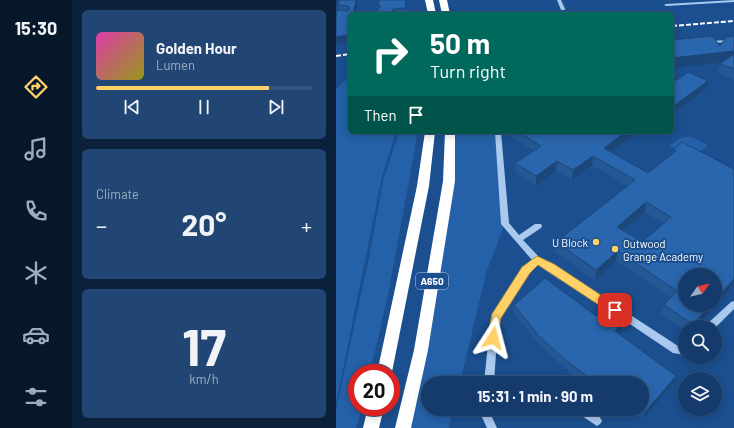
<!DOCTYPE html>
<html lang="en">
<head>
<meta charset="utf-8">
<style>
  :root { --surface:#143b6b; --page:#214673; --text:#f1f3f6; --muted:#9dadc1; --line:#33557e; --accent:#ffd166 }
  body { margin:0; font-family:Barlow,sans-serif; background:var(--page); color:var(--text); height:100vh; display:flex; flex-direction:column; font-size:15px; white-space:nowrap }
  * { box-sizing:border-box; margin:0 }
  p { font-size:13px; color:var(--muted) }
  .icon { flex:none; width:22px; height:22px; fill:none; stroke:currentColor; stroke-width:2; stroke-linecap:round; stroke-linejoin:round }
  .map { position:relative; flex:1; overflow:hidden }
  .sheet { display:flex; flex-direction:column; gap:10px; padding:10px; background:#0b203b; width:264px }
  .sheet>* { flex:none }
  .banner { position:absolute; left:12px; top:12px; width:326px; height:122px; border-radius:6px; box-shadow:0 2px 10px #0003,0 0 0 1px var(--line); background:#00695c; color:#fff; overflow:hidden }
  .needle { width:26px; rotate:56deg }
  .buttons { position:absolute; left:342px; top:268px; display:grid; gap:8px }
  .buttons a { display:grid; place-items:center; width:44px; height:44px; border-radius:50%; background:var(--surface); box-shadow:0 2px 10px #0003,0 0 0 1px var(--line); font-size:20px }
  .speed { position:absolute; left:12px; top:364px; display:flex; gap:8px; font-size:20px; font-weight:700; text-align:center }
  .speed>* { display:grid; place-content:center; width:52px; height:52px; border-radius:50%; background:var(--surface); box-shadow:0 2px 10px #0003,0 0 0 1px var(--line); line-height:1 }
  .speed .limit { border:6px solid #d22; background:#fff; color:#111 }
  .pin { position:absolute; display:grid; place-items:center; width:34px; height:34px; color:#fff; margin:-17px; border-radius:8px; box-shadow:0 2px 6px #0006 }
  .me { position:absolute; width:44px; margin:-22px; rotate:9deg; stroke-linejoin:round; filter:drop-shadow(0 0 3px #0008) }
  .turn { display:flex; align-items:center; gap:14px; height:84px; padding:0 16px; font-size:18px }
  .turn .icon { width:52px; height:52px; stroke-width:2.5 }
  .turn b { display:block; font-size:28px; line-height:34px }
  .then { display:flex; align-items:center; height:38px; padding:0 16px; background:#0003; gap:8px; font-size:15px }
  .big { font-size:30px; font-weight:700; line-height:1.1 }
  .sheet .card { flex:1; display:flex; flex-direction:column; justify-content:center; gap:6px; min-width:0; padding:0 14px; border-radius:6px; background:var(--page) }
  .sheet .dial { align-items:center; gap:0 }
  .dial b { font-size:52px; line-height:1 }
  .song { display:flex; align-items:center; gap:12px }
  .cover { width:48px; height:48px; border-radius:6px; background:linear-gradient(135deg,hsl(320 70% 55%),hsl(60 70% 35%)) }
  .played { height:4px; border-radius:2px; background:linear-gradient(90deg,var(--accent) 80%,var(--line) 80%) }
  .keys { display:flex; justify-content:space-around; direction:ltr }
  .heat { display:flex; justify-content:space-between; align-items:center; font-size:22px; direction:ltr }
  .trip { position:absolute; left:85px; top:376px; width:228px; height:40px; border-radius:20px; background:var(--surface); box-shadow:0 2px 10px #0003,0 0 0 1px var(--line); font-weight:700; line-height:40px; text-align:center }
  main { display:flex; flex:1; min-height:0 }
  .dock { display:flex; flex-direction:column; width:72px; justify-content:space-around; align-items:center; background:#08182b; color:var(--muted) }
  .dock .icon { width:28px; height:28px }
  .dock .active { color:var(--accent) }
  .dock b { font-size:18px; color:var(--text) }
  .map>svg:first-child { display:block }
</style>
</head>
<body>
<main>
<nav class="dock">
<b>15:30</b>
<svg class="icon active" aria-label="directions" viewBox="0 0 24 24"><path d="M12 3l9 9-9 9-9-9zM9 14v-3h6M13 9l2 2-2 2"/></svg>
<svg class="icon" aria-label="music" viewBox="0 0 24 24"><path d="M9 18V5l10-2v13"/><circle cx="6" cy="18" r="3"/><circle cx="16" cy="16" r="3"/></svg>
<svg class="icon" aria-label="phone" viewBox="0 0 24 24"><path d="M5 4h4l2 5-3 2q2 4 5 5l2-3 5 2v4C11 20 4 13 5 4z"/></svg>
<svg class="icon" aria-label="climate" viewBox="0 0 24 24"><path d="M12 3v18M4 7l16 10M4 17L20 7"/></svg>
<svg class="icon" aria-label="car" viewBox="0 0 24 24"><path d="M5 17H2v-5l4-1 3-4h7l3 4 3 1v5h-3M9 17h6M6 11h13"/><circle cx="7" cy="17" r="2"/><circle cx="17" cy="17" r="2"/></svg>
<svg class="icon" aria-label="filters" viewBox="0 0 24 24"><path d="M4 7h16M4 17h16"/><circle cx="9" cy="7" r="2"/><circle cx="15" cy="17" r="2"/></svg>
</nav>
<section class="sheet">
<div class="card">
<div class="song"><i class="cover"></i><div><b>Golden Hour</b><p>Lumen</p></div></div>
<div class="played"></div>
<div class="keys"><svg class="icon" aria-label="previous" viewBox="0 0 24 24"><path d="M18 5L8 12l10 7zM5 5v14"/></svg><svg class="icon" aria-label="pause" viewBox="0 0 24 24"><path d="M8 5v14M16 5v14"/></svg><svg class="icon" aria-label="next" viewBox="0 0 24 24"><path d="M6 5l10 7-10 7zM19 5v14"/></svg></div>
</div>
<div class="card"><p>Climate</p>
<div class="heat"><a>−</a><b class="big">20°</b><a>+</a></div>
</div>
<div class="card dial"><b>17</b><p>km/h</p></div>
</section>
<div class="map">
<svg width="398" height="428" viewBox="0 0 398 428">
  <rect width="100%" height="100%" fill="#1b4f8f"/>
  <g fill="#2461a8">
    <path d="M 14,77 L 14,132 L 60,132 L 46,176 L 0,404 L 0,89 Z"/>
    <path d="M 63,132 L 81,132 L 78,154 L 52,295 L 34,373 L 21,373 L 21,407 L 26,407 L 20,428 L 0,428 L 0,410 L 33,258 L 47,182 Z"/>
    <path d="M 118,132 L 162,132 L 169,224 L 150,273 L 124,383 L 92,383 L 92,409 L 117,409 L 113,428 L 67,428 Z"/>
    <path d="M 350,137 L 356,137 L 372,145 L 356,158 L 333,146 L 344,138 Z"/>
  </g>
  <g fill="none" stroke-linecap="round" stroke-linejoin="round">
    <g fill="#a9c9ee" fill-rule="evenodd">
      <path d="M 221,0 L 225,0 L 229,9 L 229,10 L 225,10 Z"/>
      <path d="M 398,0 L 398,2 L 330,6 L 328,5 L 330,4 Z"/>
      <path d="M 398,40 L 398,42 L 372,43 L 370,42 L 372,41 Z"/>
      <path d="M 159,132 L 165,132 L 173,223 L 183,235 L 199,224 L 205,224 L 206,226 L 205,228 L 187,240 L 204,258 L 218,265 L 342,346 L 349,347 L 349,355 L 337,353 L 212,269 L 202,264 L 193,272 L 164,318 L 162,323 L 158,383 L 148,383 L 154,323 L 156,317 L 187,268 L 196,260 L 165,224 Z"/>
      <path d="M 398,301 L 398,309 L 379,328 L 370,327 L 371,324 L 395,302 Z"/>
      <path d="M 198,375 L 207,380 L 209,383 L 196,383 L 193,379 L 195,376 Z"/>
      <path d="M 145,409 L 155,409 L 155,415 L 161,428 L 151,428 L 145,415 Z"/>
      <path d="M 238,409 C 248,409 261,410 266,421 L 264,424 L 261,426 L 240,412 Z"/>
    </g>
    <g fill="#fff" fill-rule="evenodd">
      <path d="M 89,0 L 97,0 L 100,14 L 92,14 Z"/>
      <path d="M 103,0 L 111,0 L 114,14 L 106,14 Z"/>
      <path d="M 89,132 L 99,132 L 93,186 L 55,377 L 55,373 L 41,373 L 81,186 Z"/>
      <path d="M 109,132 L 119,132 L 119,181 L 92,350 L 75,428 L 59,428 L 78,350 L 107,181 Z"/>
      <path d="M 32,407 L 48,407 L 43,428 L 27,428 Z"/>
    </g>
    <g stroke="#fff" stroke-width="2" stroke-dasharray="5 2" stroke-linecap="butt">
      <path d="M 336,26 L 398,21"/>
      <path d="M 0,56 L 14,54"/>
    </g>
  </g>
  <g fill="#245895" fill-rule="evenodd">
    <path d="M 0,0 L 21,0 L 22,3 L 20,14 L 14,14 L 14,42 L 0,44 L 3,10 L 2,5 L 0,7 Z"/>
    <path d="M 69,0 L 71,14 L 42,14 L 43,9 L 42,5 Z"/>
    <path d="M 398,36 L 398,80 L 381,73 L 384,64 L 386,62 L 384,46 Z"/>
    <path d="M 171,132 L 299,132 L 299,134 L 275,152 L 312,173 L 336,155 L 337,150 L 346,142 L 398,285 L 360,327 L 349,327 L 349,331 L 325,314 L 328,305 L 335,298 L 280,261 L 259,280 L 219,252 L 220,242 L 291,186 L 256,165 L 236,180 L 220,171 L 200,186 L 179,173 L 179,163 L 198,151 L 172,135 ZM 309,212 L 327,223 L 306,242 L 286,230 Z"/>
    <path d="M 178,305 L 260,316 L 284,333 L 283,334 L 340,376 L 337,384 L 307,419 L 289,409 L 306,409 L 306,383 L 248,383 L 230,369 L 203,344 L 178,313 Z"/>
  </g>
  <g fill="#1d4779">
    <path d="M 0,0 L 6,0 L 0,7 Z"/>
    <path d="M 20,0 L 21,0 L 22,3 L 20,14 L 17,14 Z"/>
    <path d="M 14,26 L 14,42 L 0,44 L 0,37 Z"/>
    <path d="M 398,51 L 398,61 L 336,68 L 336,58 Z"/>
    <path d="M 372,81 L 370,89 L 336,114 L 336,107 Z"/>
    <path d="M 290,132 L 299,132 L 299,134 L 267,157 L 268,148 Z"/>
    <path d="M 257,156 L 256,165 L 236,180 L 237,170 Z"/>
    <path d="M 221,161 L 220,171 L 200,186 L 200,176 Z"/>
    <path d="M 310,202 L 309,212 L 279,236 L 281,227 Z"/>
    <path d="M 282,251 L 280,261 L 259,280 L 260,270 Z"/>
    <path d="M 398,279 L 398,285 L 360,327 L 356,327 L 357,324 L 374,305 L 379,305 L 379,300 Z"/>
    <path d="M 286,324 L 284,333 L 278,339 L 279,331 Z"/>
    <path d="M 340,376 L 337,384 L 307,419 L 309,412 Z"/>
  </g>
  <g fill="#2a66ad" stroke="#1d4779" fill-rule="evenodd">
    <path d="M 3,0 L 20,0 L 17,14 L 14,14 L 14,26 L 12,35 L 0,37 L 0,18 L 1,10 L 12,11 L 14,9 L 12,6 L 2,5 Z"/>
    <path d="M 43,0 L 69,0 L 70,8 L 57,9 L 56,14 L 42,14 L 42,9 L 45,7 L 42,5 Z"/>
    <path d="M 376,36 L 384,46 L 390,37 L 398,36 L 398,51 L 336,58 L 336,40 Z"/>
    <path d="M 398,54 L 398,69 L 384,64 Z"/>
    <path d="M 352,72 L 372,81 L 336,107 L 336,83 Z"/>
    <path d="M 182,132 L 290,132 L 268,148 L 312,173 L 340,151 L 337,150 L 346,142 L 398,169 L 398,279 L 379,300 L 379,275 L 349,275 L 349,305 L 374,305 L 357,324 L 328,305 L 341,291 L 282,251 L 260,270 L 220,242 L 299,180 L 257,156 L 237,170 L 221,161 L 200,176 L 179,163 L 205,146 ZM 310,202 L 335,217 L 306,242 L 281,227 Z"/>
    <path d="M 209,278 L 260,316 L 267,310 L 286,324 L 279,331 L 340,376 L 309,412 L 305,409 L 306,409 L 306,383 L 260,383 L 231,361 L 203,336 L 178,305 Z"/>
  </g>
  <path fill="#ffd166" stroke="#a68842" d="M 201,256 L 218,264 L 283,307 L 284,310 L 283,313 L 279,314 L 275,313 L 202,265 L 194,273 L 165,318 L 161,341 L 157,343 L 153,341 L 151,338 L 156,314 L 186,267 Z"/>
  <g fill="#ffd166" stroke="#1b4f8f" stroke-width="1.5">
    <circle cx="260" cy="242" r="4"/>
    <circle cx="279" cy="249" r="4"/>
  </g>
  <g text-anchor="middle" dominant-baseline="central" stroke-width="4" stroke-linejoin="round" paint-order="stroke">
    <rect fill="#1b4f8f" stroke="#bbcadd" stroke-width="1" x="80" y="273" width="32" height="16" rx="3"/>
    <g font-size="10" font-weight="bold" fill="#fff">
      <text x="96" y="281">A650</text>
    </g>
    <g font-size="11" fill="#fff" stroke="#1b4f8f" text-anchor="end">
      <text x="252" y="242">U Block</text>
      <text x="287" y="243" text-anchor="start">Outwood<tspan x="287" dy="13">Grange Academy</tspan></text>
    </g>
  </g>
</svg>
<div class="buttons">
<a><svg class="needle" viewBox="-14 -14 28 28"><path d="M0-13l5 13h-10z" fill="#e53935"/><path d="M0 13l5-13h-10z" fill="#9dadc1"/></svg></a>
<a><svg class="icon" aria-label="search" viewBox="0 0 24 24"><circle cx="10" cy="10" r="6"/><path d="M15 15l6 6"/></svg></a>
<a><svg class="icon" aria-label="layers" viewBox="0 0 24 24"><path d="M12 4l9 5-9 5-9-5zM3 14l9 5 9-5"/></svg></a>
</div>
<div class="speed"><div class="limit">20</div></div>
<div class="pin" style="left:279px;top:310px;background:#d93025"><svg class="icon" aria-label="arrive" viewBox="0 0 24 24"><path d="M6 21V4h12l-3 4 3 4H6"/></svg></div>
<svg class="me" style="left:157px;top:338px" viewBox="-20 -20 40 40"><path d="M0-17L14 15 0 8-14 15z" fill="#ffd166" stroke="#fff" stroke-width="4"/></svg>
<div class="trip">15:31 · 1 min · 90 m</div>
<div class="banner">
<div class="turn"><svg class="icon" aria-label="right" viewBox="0 0 24 24"><path d="M7 20v-9h11M14 6l5 5-5 5"/></svg><div><b>50 m</b>Turn right</div></div>
<div class="then">Then<svg class="icon" aria-label="arrive" viewBox="0 0 24 24"><path d="M6 21V4h12l-3 4 3 4H6"/></svg></div>
</div>
</div>
</main>
</body>
</html>
